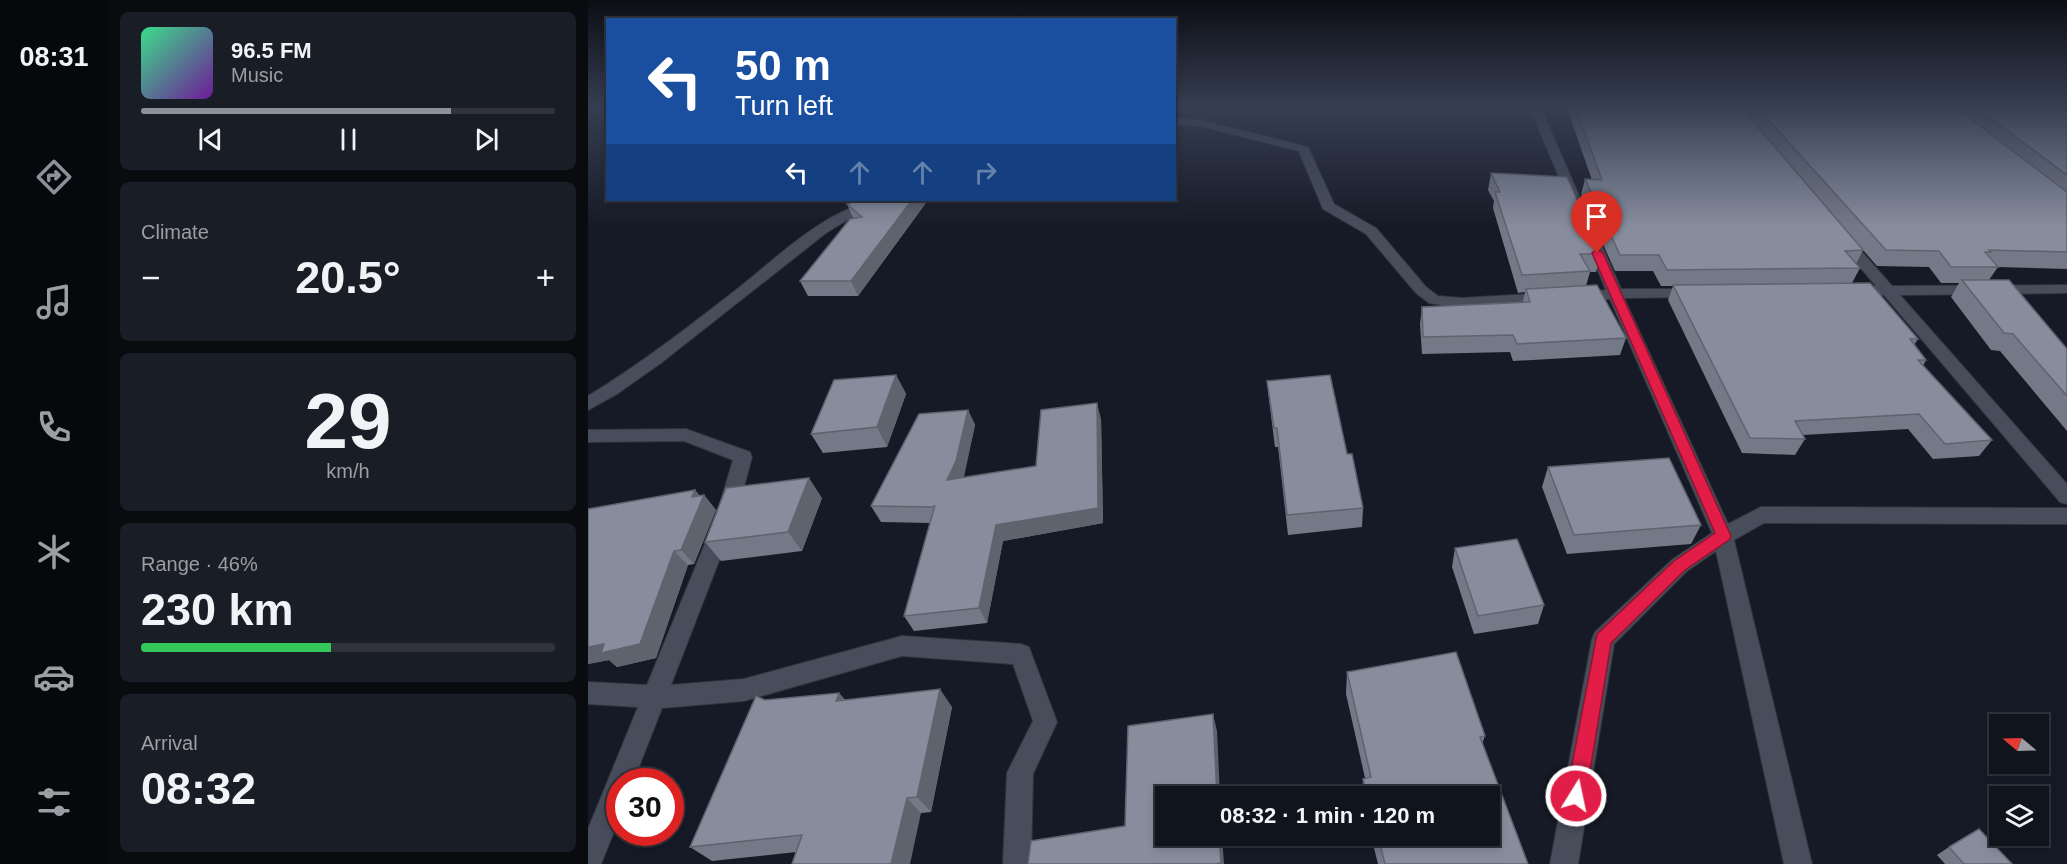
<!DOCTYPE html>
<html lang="en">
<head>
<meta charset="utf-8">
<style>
  :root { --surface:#10141c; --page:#191d25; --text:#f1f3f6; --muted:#9c9ea3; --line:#30333b; --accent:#8c9099 }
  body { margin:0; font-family:Arial,sans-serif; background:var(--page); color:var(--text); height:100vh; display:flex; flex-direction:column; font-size:22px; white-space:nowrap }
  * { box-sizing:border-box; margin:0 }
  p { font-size:20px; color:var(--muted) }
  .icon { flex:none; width:33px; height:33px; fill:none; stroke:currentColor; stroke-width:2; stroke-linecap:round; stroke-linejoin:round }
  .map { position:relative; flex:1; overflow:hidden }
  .details { display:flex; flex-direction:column; gap:12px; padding:12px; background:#090b0f; width:480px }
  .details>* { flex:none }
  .hud { position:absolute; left:18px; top:18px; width:570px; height:183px; border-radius:0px; box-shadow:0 3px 9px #0003,0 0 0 2px var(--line); background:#1a4fa0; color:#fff; overflow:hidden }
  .needle { width:39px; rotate:289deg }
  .controls { position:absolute; left:1401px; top:714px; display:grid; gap:12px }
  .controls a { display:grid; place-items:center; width:60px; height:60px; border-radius:0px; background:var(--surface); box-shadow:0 3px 9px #0003,0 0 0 2px var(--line); font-size:30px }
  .speed { position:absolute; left:18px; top:768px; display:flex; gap:12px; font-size:30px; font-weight:700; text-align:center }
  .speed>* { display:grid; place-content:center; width:78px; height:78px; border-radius:50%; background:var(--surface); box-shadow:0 3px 9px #0003,0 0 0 2px var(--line); line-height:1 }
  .speed .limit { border:9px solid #d22; background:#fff; color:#111 }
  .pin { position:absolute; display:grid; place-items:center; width:51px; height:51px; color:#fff; margin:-62px -26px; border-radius:50% 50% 50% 0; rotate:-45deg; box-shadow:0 0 6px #0007 }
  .pin .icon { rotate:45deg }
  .me { position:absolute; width:66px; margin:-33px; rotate:10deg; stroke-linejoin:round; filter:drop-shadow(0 0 4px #0008) }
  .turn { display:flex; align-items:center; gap:21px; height:126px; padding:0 30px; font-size:27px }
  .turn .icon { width:78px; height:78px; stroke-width:2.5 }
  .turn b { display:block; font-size:42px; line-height:51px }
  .lanes { display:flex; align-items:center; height:57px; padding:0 30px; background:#0003; justify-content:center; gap:30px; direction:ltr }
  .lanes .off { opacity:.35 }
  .big { font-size:45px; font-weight:800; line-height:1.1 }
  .details .widget { flex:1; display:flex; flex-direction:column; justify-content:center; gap:9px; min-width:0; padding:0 21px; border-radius:9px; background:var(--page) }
  .details .dial { align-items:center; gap:0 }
  .dial b { font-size:78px; line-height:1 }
  .song { display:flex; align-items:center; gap:18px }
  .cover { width:72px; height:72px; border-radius:9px; background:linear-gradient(135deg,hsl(150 70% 55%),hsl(280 70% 35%)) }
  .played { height:6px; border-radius:3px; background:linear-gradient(90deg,var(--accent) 75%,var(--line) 75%) }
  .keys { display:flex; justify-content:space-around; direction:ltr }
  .heat { display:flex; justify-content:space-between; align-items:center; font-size:33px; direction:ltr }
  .charge { height:9px; border-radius:4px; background:linear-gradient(90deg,#34c759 46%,var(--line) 0) }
  .trip { position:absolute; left:567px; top:786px; width:345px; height:60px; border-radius:0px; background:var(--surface); box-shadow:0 3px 9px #0003,0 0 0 2px var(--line); font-weight:800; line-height:60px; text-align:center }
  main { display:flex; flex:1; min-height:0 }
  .tabs { display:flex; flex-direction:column; width:108px; justify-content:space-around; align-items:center; background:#06080b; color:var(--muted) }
  .tabs .icon { width:42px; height:42px }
  .tabs .on { color:var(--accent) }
  .tabs b { font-size:27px; color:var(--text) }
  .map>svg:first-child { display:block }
</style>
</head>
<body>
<main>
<nav class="tabs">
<b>08:31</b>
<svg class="icon on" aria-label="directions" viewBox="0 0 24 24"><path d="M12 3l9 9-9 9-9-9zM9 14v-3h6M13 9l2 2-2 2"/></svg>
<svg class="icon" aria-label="music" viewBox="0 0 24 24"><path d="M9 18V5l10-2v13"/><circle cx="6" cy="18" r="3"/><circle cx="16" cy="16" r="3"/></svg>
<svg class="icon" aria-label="phone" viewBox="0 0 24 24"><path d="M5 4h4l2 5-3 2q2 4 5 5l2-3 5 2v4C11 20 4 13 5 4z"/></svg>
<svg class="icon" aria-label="climate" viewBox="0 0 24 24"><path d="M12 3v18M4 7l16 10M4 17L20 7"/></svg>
<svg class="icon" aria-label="car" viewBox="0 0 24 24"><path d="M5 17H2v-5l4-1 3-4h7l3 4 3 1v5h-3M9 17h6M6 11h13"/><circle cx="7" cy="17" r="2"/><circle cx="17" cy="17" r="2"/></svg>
<svg class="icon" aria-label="filters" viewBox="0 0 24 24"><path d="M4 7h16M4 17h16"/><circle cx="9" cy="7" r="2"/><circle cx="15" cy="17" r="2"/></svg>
</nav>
<section class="details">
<div class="widget">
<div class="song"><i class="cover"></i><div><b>96.5 FM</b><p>Music</p></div></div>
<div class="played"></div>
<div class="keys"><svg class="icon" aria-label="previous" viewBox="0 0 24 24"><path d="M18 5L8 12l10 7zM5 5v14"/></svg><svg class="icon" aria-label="pause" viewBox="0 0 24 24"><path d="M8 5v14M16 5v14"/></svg><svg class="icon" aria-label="next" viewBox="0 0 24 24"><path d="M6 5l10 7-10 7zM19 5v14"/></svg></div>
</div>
<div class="widget"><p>Climate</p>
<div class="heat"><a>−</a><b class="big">20.5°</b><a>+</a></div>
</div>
<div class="widget dial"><b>29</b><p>km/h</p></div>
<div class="widget"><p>Range · 46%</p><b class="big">230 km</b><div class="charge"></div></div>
<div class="widget"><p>Arrival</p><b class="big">08:32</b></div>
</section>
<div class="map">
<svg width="1479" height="864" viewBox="0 0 1479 864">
  <rect width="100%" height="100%" fill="#161a26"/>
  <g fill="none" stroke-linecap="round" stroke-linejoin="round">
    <g stroke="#32353e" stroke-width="2">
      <g id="minor">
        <path d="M 941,106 L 952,106 L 992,198 L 991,201 L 986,202 L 980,198 Z"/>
        <path d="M 586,118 L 612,120 L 720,147 L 746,204 L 788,228 L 838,287 L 850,296 L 874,298 L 959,293 L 967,298 L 959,303 L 874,308 L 841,303 L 828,293 L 778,234 L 735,209 L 711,151 L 612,126 L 586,124 Z"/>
        <path d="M 286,200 L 305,200 L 304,203 L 269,214 L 238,233 L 73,363 L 29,394 L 0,410 L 0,396 C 54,363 103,325 153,286 C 193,254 234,213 286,200 Z"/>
        <path d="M 1003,233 L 1010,237 L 1033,289 L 1106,289 L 1113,293 L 1106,297 L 1036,298 L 1140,524 L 1173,507 L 1479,508 L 1479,524 L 1176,523 L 1146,540 L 1224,864 L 1196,864 L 1128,551 L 1099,571 L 1026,644 L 990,864 L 962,864 L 1004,639 L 1007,632 L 1085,559 L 1124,533 L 1022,299 L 990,300 L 983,296 L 990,292 L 1018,290 L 996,237 Z"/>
        <path d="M 1256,236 L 1261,237 L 1304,286 L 1479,285 L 1479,293 L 1312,295 L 1479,484 L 1479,504 L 1472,502 L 1296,295 L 1260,294 L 1258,291 L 1260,288 L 1288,286 L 1249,240 Z"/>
        <path d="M 98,429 L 162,452 L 164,457 L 148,517 L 83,685 L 156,679 L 314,636 L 433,644 L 441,647 L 469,722 L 445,774 L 443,864 L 415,864 L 419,773 L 445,721 L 425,664 L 314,656 L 156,701 L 74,708 L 45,782 L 32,782 L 32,817 L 13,864 L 0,864 L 0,829 L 50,707 L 0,704 L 0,682 L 59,685 L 128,517 L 145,460 L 96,441 L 0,442 L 0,430 Z"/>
      </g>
    </g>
    <use href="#minor" fill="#474d5b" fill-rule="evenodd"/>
  </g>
  <g fill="#747987">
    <path d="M 978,106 L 1479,106 L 1479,269 L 1410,267 L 1401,280 L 1479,349 L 1479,431 L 1412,351 L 1403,350 L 1363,297 L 1371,283 L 1353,283 L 1341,267 L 1289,266 L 1275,250 L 1268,264 L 1272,268 L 1264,283 L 1330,339 L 1326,345 L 1338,360 L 1335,366 L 1404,440 L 1391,456 L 1345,459 L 1320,429 L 1215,435 L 1217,439 L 1207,455 L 1154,453 L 1080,300 L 1085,286 L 1073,286 L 1065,271 L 1027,271 L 993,195 L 997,179 L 1004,180 Z"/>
    <path d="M 903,173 L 1013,254 L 1008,272 L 1002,272 L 998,286 L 1038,338 L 1032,355 L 925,361 L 922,352 L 834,354 L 832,324 L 834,307 L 935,302 L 937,292 L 930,293 L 905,208 L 906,201 L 900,190 Z"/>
    <path d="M 340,200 L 270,296 L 220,296 L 212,281 L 265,218 L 259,204 Z"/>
    <path d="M 308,375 L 318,394 L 299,447 L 235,453 L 223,434 Z"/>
    <path d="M 679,381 L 759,454 L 775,508 L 774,527 L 700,535 L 690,447 L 687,447 L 681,400 Z"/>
    <path d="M 380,410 L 387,425 L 375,478 L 448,466 L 513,419 L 515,523 L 415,541 L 399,623 L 326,631 L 316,616 L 342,523 L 293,522 L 283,506 Z"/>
    <path d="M 960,467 L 1113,525 L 1103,544 L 979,554 L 954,487 Z"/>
    <path d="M 107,490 L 112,496 L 116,495 L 128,510 L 106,564 L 100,565 L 68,658 L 29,667 L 21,660 L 0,664 L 0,509 Z"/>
    <path d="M 234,498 L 214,551 L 133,561 L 117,542 Z"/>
    <path d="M 867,548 L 956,605 L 950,624 L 886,634 L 864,567 Z"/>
    <path d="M 759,672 L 897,736 L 894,744 L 940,864 L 790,864 L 783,836 L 902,836 L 902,796 L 774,796 L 775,779 L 777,778 L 758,694 Z"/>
    <path d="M 251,693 L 257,700 L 364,707 L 343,812 L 333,813 L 208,852 L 124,861 L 102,847 L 177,700 Z"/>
    <path d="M 1361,847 L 1424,864 L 1357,864 L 1349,855 Z"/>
  </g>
  <g fill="#5e636e">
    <path d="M 324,200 L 340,200 L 270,296 L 263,281 Z"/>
    <path d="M 308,375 L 318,394 L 299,447 L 289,427 Z"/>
    <path d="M 509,403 L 513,419 L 515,523 L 415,541 L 399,623 L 391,608 L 408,525 Z"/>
    <path d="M 380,410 L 387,425 L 376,477 L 367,496 L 359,480 Z"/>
    <path d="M 221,478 L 234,498 L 214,551 L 200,532 Z"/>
    <path d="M 107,490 L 114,499 L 116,495 L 128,510 L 106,564 L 93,550 L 104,497 Z"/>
    <path d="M 86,551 L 100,565 L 68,658 L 29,667 L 21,660 L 0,664 L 0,647 Z"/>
    <path d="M 352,689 L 364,707 L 343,812 L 329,797 Z"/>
    <path d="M 251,693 L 266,710 L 248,701 Z"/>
    <path d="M 625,714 L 629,731 L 632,796 L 629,796 Z"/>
    <path d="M 319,798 L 333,813 L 322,864 L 303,864 Z"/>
    <path d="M 631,836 L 634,836 L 636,864 L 633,864 Z"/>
  </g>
  <g fill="#878d9d" stroke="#5e636e" stroke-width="1.5">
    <path d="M 987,106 L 1152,106 L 1275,250 L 1257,251 L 1272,268 L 1079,270 L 1071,255 L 1032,255 L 997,179 L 1014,180 Z"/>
    <path d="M 1168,106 L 1366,106 L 1479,192 L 1479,252 L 1401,250 L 1403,252 L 1397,252 L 1410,267 L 1363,267 L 1351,251 L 1298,250 Z"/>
    <path d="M 1386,106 L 1479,106 L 1479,175 Z"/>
    <path d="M 903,173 L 979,177 L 1013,254 L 992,254 L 1002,271 L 934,275 L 907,192 L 912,192 Z"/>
    <path d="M 271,200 L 324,200 L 263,281 L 212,281 L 262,219 L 274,217 L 259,204 Z"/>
    <path d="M 1374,280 L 1421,280 L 1479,349 L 1479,396 L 1425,334 L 1416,333 Z"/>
    <path d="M 1282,283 L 1330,339 L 1322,339 L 1338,360 L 1330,360 L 1404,440 L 1357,444 L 1331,414 L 1207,421 L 1217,439 L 1162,438 L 1085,285 Z"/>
    <path d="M 1009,285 L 1038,338 L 929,344 L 925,335 L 835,337 L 834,307 L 942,302 L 938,289 Z"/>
    <path d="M 308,375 L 289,427 L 223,434 L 246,380 Z"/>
    <path d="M 742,375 L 759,454 L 764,454 L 775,508 L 699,515 L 689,428 L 686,428 L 679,381 Z"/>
    <path d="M 509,403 L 510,508 L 408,525 L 391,608 L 316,616 L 347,505 L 346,507 L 283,506 L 331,414 L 380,410 L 368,461 L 359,480 L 448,466 L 453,410 Z"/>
    <path d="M 1081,458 L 1113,525 L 986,535 L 960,467 Z"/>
    <path d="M 221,478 L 200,532 L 117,542 L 138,488 Z"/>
    <path d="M 107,490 L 104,497 L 116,495 L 93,550 L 86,551 L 52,644 L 13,653 L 16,644 L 0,647 L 0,509 Z"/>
    <path d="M 929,539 L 956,605 L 890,616 L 867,548 Z"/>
    <path d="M 868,652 L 897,736 L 892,737 L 940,864 L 797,864 L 790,836 L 902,836 L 902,796 L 780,796 L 775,779 L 783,777 L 759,672 Z"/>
    <path d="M 352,689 L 329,797 L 319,798 L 303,864 L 204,864 L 214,835 L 102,847 L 168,696 L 177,700 L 251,693 L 248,701 Z"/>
    <path d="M 625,714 L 629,796 L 578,796 L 578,836 L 631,836 L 633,863 L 627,864 L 440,864 L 443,841 L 537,826 L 540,726 Z"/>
    <path d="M 1391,829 L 1424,864 L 1376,864 L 1361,847 Z"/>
  </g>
  <linearGradient id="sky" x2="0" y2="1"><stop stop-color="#0c0e15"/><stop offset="0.47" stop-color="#363e52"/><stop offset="1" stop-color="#363e52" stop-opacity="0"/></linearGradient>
  <rect width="1479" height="227" fill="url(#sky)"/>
  <path fill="#e11d48" stroke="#92132f" stroke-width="1.5" d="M 1009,249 L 1015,253 L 1143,536 L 1141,540 L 1097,570 L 1023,643 L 998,796 L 995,803 L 988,806 L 981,803 L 978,796 L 1009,634 L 1086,561 L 1127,533 L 1004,253 Z"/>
</svg>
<div class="controls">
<a><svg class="needle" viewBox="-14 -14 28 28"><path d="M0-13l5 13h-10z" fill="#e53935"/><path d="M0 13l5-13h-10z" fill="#9c9ea3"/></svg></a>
<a><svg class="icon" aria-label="layers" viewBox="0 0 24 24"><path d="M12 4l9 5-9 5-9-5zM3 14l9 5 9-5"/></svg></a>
</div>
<div class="speed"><div class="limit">30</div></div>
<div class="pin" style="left:1009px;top:253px;background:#d93025"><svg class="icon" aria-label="arrive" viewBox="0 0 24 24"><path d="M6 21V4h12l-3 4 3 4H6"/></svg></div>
<svg class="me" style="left:988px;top:796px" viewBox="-20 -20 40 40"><circle r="17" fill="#e11d48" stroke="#fff" stroke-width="3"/><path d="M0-11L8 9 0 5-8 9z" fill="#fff"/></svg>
<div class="trip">08:32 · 1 min · 120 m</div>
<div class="hud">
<div class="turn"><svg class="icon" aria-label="left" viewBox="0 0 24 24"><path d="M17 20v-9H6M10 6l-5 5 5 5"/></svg><div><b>50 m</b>Turn left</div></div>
<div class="lanes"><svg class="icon" aria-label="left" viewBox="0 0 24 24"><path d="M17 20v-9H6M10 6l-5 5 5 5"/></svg><svg class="icon off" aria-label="ahead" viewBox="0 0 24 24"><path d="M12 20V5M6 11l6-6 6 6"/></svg><svg class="icon off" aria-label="ahead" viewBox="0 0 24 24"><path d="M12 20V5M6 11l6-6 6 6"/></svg><svg class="icon off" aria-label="right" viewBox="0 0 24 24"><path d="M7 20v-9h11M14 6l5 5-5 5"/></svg></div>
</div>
</div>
</main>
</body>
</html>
